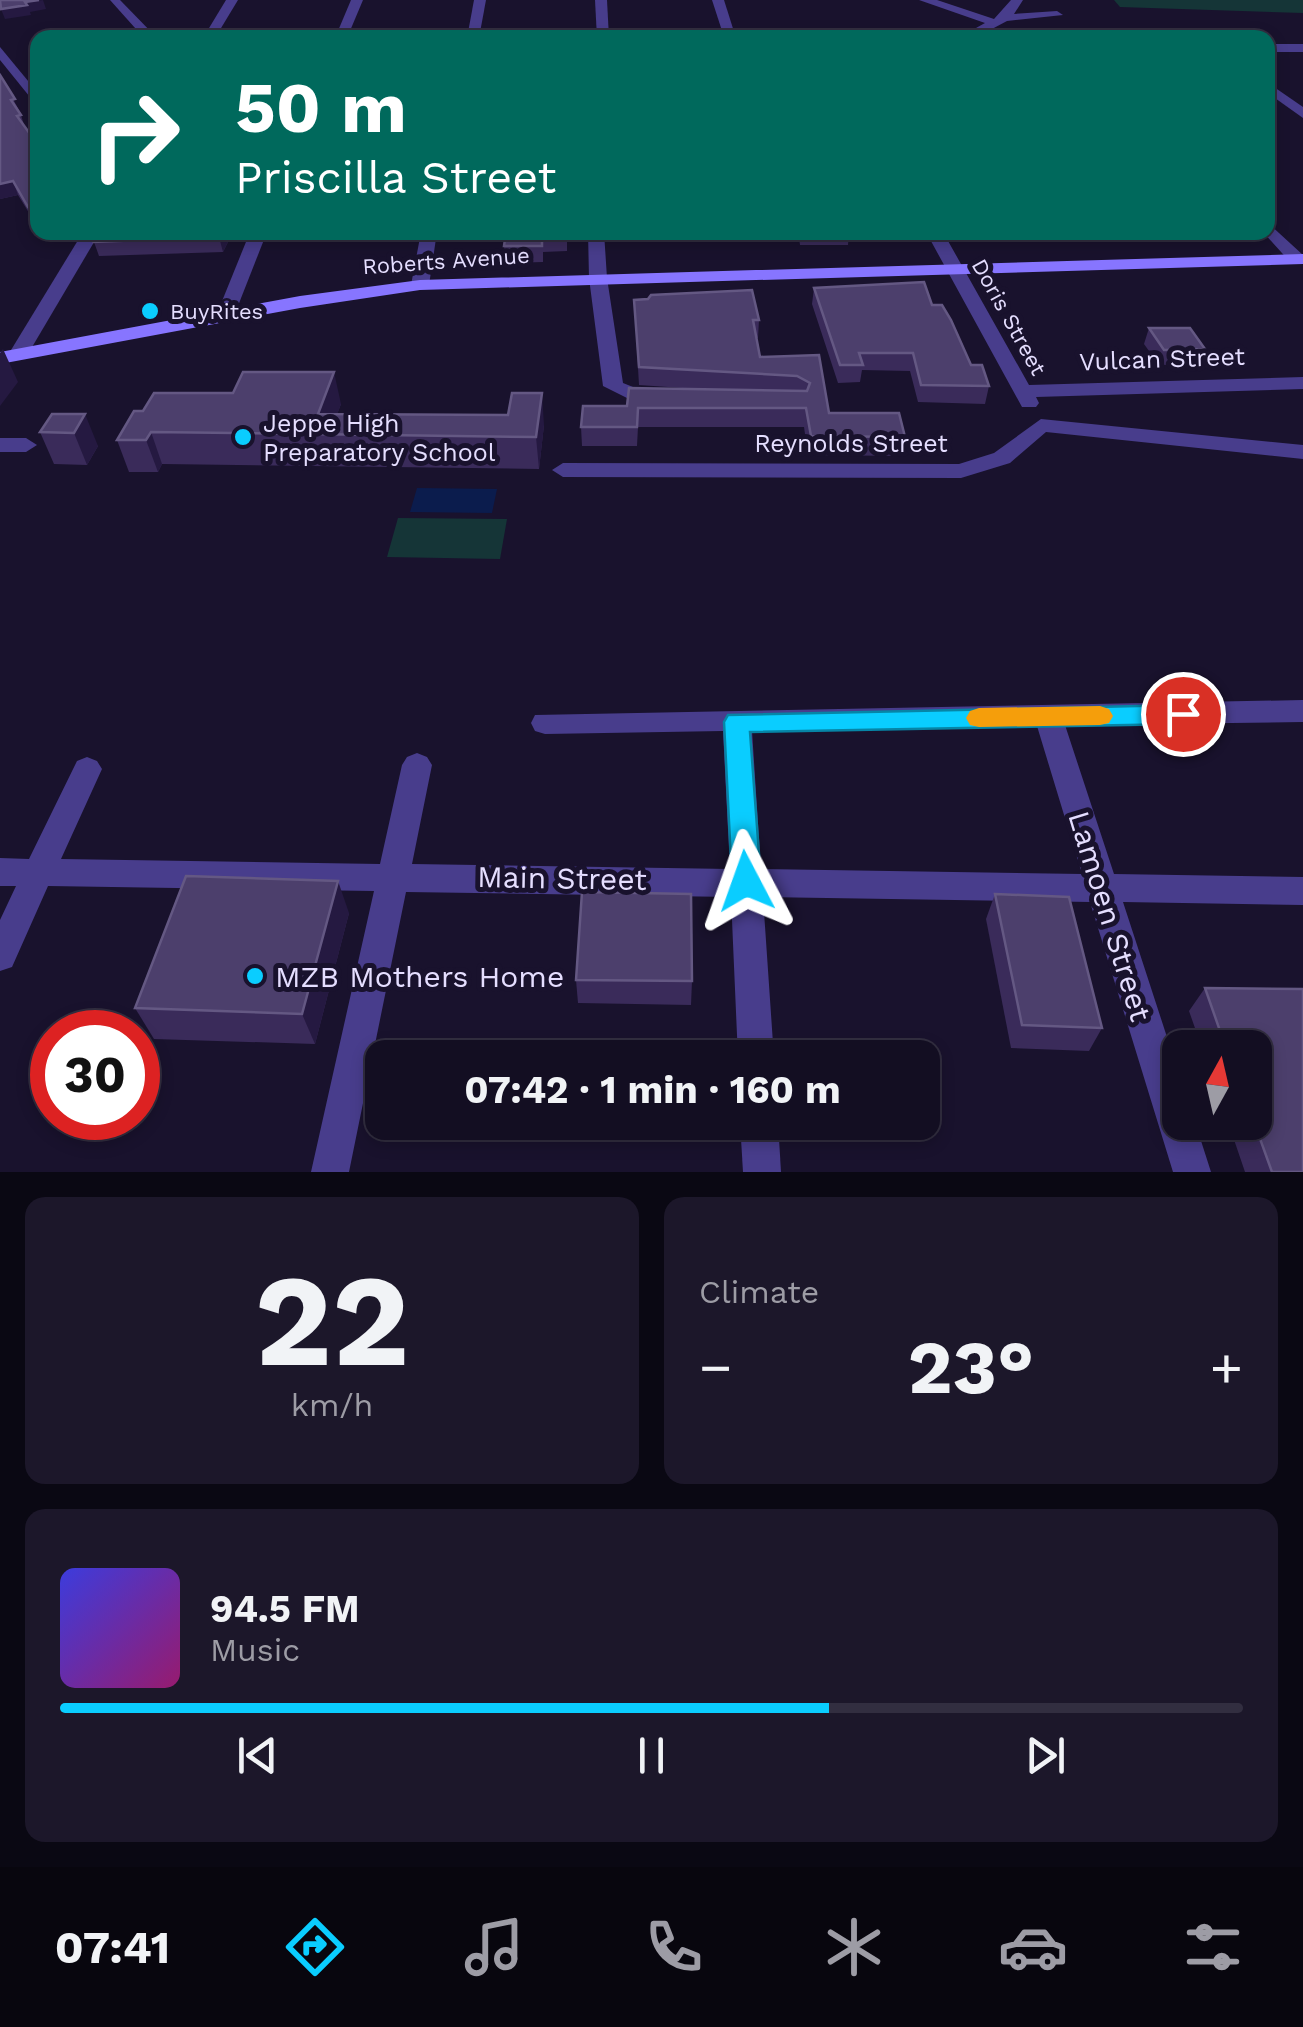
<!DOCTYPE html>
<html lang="en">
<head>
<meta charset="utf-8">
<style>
  :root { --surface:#130e22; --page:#1c172a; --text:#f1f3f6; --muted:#9d9ca5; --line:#322e40; --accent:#0acdff }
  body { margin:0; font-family:"Work Sans",sans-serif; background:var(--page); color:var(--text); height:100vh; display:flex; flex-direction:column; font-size:38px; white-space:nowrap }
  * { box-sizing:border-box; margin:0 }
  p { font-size:32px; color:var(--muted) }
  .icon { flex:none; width:55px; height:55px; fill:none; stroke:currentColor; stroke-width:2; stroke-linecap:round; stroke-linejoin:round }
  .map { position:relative; height:1172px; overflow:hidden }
  .side { display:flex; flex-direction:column; gap:25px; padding:25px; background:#0a0813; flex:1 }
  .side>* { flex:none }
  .top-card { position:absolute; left:30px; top:30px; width:1245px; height:210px; border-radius:20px; box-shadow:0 5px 15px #0003,0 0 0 2px var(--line); background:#00695c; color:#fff; overflow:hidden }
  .needle { width:65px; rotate:8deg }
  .buttons { position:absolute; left:1162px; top:1030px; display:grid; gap:20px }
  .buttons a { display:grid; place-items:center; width:110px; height:110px; border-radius:20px; background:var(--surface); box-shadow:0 5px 15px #0003,0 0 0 2px var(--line); font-size:50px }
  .speed { position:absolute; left:30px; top:1010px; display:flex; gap:20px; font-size:50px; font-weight:700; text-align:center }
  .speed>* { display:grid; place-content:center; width:130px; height:130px; border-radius:50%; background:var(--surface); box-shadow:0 5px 15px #0003,0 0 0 2px var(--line); line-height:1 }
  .speed .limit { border:15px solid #d22; background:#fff; color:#111 }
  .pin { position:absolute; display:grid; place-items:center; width:85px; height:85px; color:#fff; margin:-42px; border:5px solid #fff; border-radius:50%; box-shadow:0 2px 10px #0007 }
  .me { position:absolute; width:110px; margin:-55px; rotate:356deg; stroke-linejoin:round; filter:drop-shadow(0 0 8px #0008) }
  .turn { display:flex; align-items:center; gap:35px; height:210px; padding:0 40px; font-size:45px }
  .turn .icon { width:130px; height:130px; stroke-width:2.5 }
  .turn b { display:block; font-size:70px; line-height:85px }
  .big { font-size:75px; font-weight:700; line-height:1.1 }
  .side .widget { flex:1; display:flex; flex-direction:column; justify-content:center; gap:15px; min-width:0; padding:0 35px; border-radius:20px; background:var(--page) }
  .side .dial { align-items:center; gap:0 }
  .dial b { font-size:130px; line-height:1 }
  .song { display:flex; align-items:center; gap:30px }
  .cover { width:120px; height:120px; border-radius:15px; background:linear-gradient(135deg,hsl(240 70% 55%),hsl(320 70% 35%)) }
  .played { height:10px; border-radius:5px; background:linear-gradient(90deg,var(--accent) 65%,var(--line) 65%) }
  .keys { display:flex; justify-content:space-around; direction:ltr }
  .heat { display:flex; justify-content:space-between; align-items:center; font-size:55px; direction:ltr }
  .side .tiles { flex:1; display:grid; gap:25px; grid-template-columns:1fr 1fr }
  .widget:last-child { grid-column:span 2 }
  .trip { position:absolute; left:365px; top:1040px; width:575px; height:100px; border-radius:20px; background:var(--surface); box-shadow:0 5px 15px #0003,0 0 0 2px var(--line); font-weight:700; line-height:100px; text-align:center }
  .menu { display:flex; height:160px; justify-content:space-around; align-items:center; background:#08060e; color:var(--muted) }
  .menu .icon { width:70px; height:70px }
  .menu .current { color:var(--accent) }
  .menu b { font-size:45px; color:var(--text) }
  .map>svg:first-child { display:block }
</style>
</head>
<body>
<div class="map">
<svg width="1303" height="1172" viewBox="0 0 1303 1172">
  <rect width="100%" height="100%" fill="#19122d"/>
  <g fill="#153537">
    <path d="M 1114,0 L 1303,0 L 1303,13 L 1120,7 Z"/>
    <path d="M 398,518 L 507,519 L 500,559 L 387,557 Z"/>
  </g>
  <path fill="#0b1c4d" d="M 417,488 L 497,489 L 492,513 L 410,512 Z"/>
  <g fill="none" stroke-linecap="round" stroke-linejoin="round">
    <g fill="#483d8c" fill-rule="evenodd">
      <path d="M 110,0 L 120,0 L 157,38 L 144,38 Z"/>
      <path d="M 226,0 L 238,0 L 215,38 L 203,38 Z"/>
      <path d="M 351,0 L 363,0 L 347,38 L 335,38 Z"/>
      <path d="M 474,0 L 486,0 L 479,38 L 467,38 Z"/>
      <path d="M 595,0 L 607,0 L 609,38 L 597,38 Z"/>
      <path d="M 712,0 L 724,0 L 736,38 L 724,37 Z"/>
      <path d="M 919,0 L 937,0 L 994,19 L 1011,0 L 1023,0 L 1014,14 L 1057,11 L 1063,15 L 1007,21 L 975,38 L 958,38 L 985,23 Z"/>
      <path d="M 1132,33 L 1136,34 L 1138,38 L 1126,38 Z"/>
      <rect x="1268" y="44" width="35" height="8"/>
      <path d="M 0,47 L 38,93 L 38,107 L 0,60 Z"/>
      <path d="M 1268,83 L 1303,107 L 1303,118 L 1268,93 Z"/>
      <path d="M 1268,223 L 1303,255 L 1303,263 L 1291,263 L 1263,232 L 1268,232 Z"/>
      <path d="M 83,232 L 100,232 L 25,359 L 11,359 L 8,355 Z"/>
      <path d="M 250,232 L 267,232 L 234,316 L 225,322 L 218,320 L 216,316 Z"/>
      <path d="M 421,232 L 437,232 L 429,285 L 420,290 L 411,285 Z"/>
      <path d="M 588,232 L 604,232 L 607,278 L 623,383 L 643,391 L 668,394 L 671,398 L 668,402 L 633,401 L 603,386 L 589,278 Z"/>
      <path d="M 926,232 L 943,232 L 1029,385 L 1303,377 L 1303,389 L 1036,397 L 1039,403 L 1036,407 L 1022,407 Z"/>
      <path d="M 1041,419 L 1303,445 L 1303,459 L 1046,432 L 1010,463 L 961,478 L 563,477 L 552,470 L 563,463 L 959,464 L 994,453 Z"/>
      <path d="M 0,438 L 26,438 L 37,445 L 26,452 L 0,452 Z"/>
      <path d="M 1303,700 L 1303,722 L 1065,725 L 1114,874 L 1303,877 L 1303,905 L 1123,902 L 1180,1077 L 1180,1122 L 1195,1122 L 1211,1172 L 1173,1172 L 1090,902 L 763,897 L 774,1058 L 738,1058 L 731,897 L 406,892 L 349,1172 L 311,1172 L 374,891 L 48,886 L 12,967 L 0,971 L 0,920 L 16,886 L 0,886 L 0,858 L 29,859 L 77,761 L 87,757 L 97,761 L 102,769 L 61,859 L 380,864 L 402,765 L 407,757 L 417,753 L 427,757 L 432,765 L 412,864 L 730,869 L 723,731 L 545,734 L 535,731 L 531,723 L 535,715 ZM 1037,726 L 1082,874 L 761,869 L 752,731 Z"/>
      <path d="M 740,1122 L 778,1122 L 781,1172 L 743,1172 Z"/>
    </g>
    <path fill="#8775ff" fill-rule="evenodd" d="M 1303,254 L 1303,264 L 420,290 L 300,308 L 0,364 L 0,352 L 300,296 L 420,280 Z"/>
  </g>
  <g fill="#3a2b5a">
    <path d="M 0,75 L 20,112 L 25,128 L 38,145 L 38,220 L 34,221 L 18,195 L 0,199 Z"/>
    <path d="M 100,232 L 233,232 L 223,252 L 99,256 L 94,242 Z"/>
    <path d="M 506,232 L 567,232 L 567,251 L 543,252 L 543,262 L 506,263 L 504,246 Z"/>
    <path d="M 798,232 L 849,232 L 848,245 L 800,245 Z"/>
    <path d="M 959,232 L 997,232 L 995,241 L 964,241 Z"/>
    <path d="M 814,288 L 932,305 L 971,365 L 989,386 L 985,404 L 918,402 L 910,371 L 862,370 L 860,382 L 838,383 L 812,304 Z"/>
    <path d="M 634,300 L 759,320 L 758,338 L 756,338 L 760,357 L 819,355 L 829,413 L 905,437 L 902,456 L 808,455 L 804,427 L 638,427 L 637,446 L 582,446 L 581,427 L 627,406 L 711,390 L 639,385 Z"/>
    <path d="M 1149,328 L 1205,349 L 1199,364 L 1159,365 L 1144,344 Z"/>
    <path d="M 233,393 L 341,404 L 337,414 L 544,425 L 539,469 L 162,464 L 158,472 L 129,472 L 117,440 L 143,411 Z"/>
    <path d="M 52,414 L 98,446 L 87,465 L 54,464 L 40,432 Z"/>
    <path d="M 995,894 L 1102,1028 L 1089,1051 L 1011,1048 L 986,919 Z"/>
    <path d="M 349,913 L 315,1044 L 154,1039 L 135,1008 Z"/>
    <path d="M 576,980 L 692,981 L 691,1005 L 578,1003 Z"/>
    <path d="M 1205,988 L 1303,989 L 1303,1172 L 1245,1172 L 1228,1122 L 1255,1122 L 1255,1048 L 1202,1048 L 1189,1011 Z"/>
  </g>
  <g fill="#251941">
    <path d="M 43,0 L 46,9 L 30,12 L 31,15 L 5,19 L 1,9 L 25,2 Z"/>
    <path d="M 13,181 L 18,195 L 0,199 L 0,184 Z"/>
    <path d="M 38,205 L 38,220 L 34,221 L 28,207 Z"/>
    <path d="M 222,232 L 233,232 L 223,252 L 219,237 Z"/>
    <path d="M 3,349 L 18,382 L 0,406 L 0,353 Z"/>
    <path d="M 334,372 L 341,404 L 330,434 L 318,414 Z"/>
    <path d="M 542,393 L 544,425 L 539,469 L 536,437 Z"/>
    <path d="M 85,414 L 98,446 L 87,465 L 74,433 Z"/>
    <path d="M 151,432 L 162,464 L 158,472 L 146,440 Z"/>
    <path d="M 338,881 L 349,913 L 315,1044 L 302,1014 Z"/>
  </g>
  <g fill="#4c3f6c" stroke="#645883" stroke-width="2.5">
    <path d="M 0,0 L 39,0 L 25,2 L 27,5 L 1,9 Z"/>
    <path d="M 0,75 L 15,99 L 11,100 L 21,115 L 17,116 L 38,145 L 38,205 L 28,207 L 13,181 L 0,184 Z"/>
    <path d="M 100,232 L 222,232 L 219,237 L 94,242 Z"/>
    <path d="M 506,232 L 566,232 L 566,235 L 542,235 L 542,246 L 504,246 Z"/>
    <path d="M 924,282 L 932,305 L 942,305 L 951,320 L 971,365 L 982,365 L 989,386 L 921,385 L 913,353 L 859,353 L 863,365 L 840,365 L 814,288 Z"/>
    <path d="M 752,290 L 759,320 L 753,320 L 760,357 L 819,355 L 829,413 L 899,413 L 905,437 L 811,436 L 806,408 L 638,408 L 637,427 L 581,427 L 583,406 L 627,406 L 629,388 L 807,391 L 810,383 L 797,376 L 639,367 L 634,300 L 648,299 L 651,295 Z"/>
    <path d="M 1149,328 L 1190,328 L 1205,349 L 1164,350 Z"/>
    <path d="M 243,372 L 334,372 L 318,414 L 508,415 L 512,393 L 542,393 L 536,437 L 151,432 L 146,440 L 117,440 L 134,411 L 143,411 L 154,393 L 233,393 Z"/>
    <path d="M 52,414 L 85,414 L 74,433 L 40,432 Z"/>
    <path d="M 186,876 L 338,881 L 302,1014 L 135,1008 Z"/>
    <path d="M 582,892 L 691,894 L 692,981 L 576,980 Z"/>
    <path d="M 995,894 L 1069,897 L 1102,1028 L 1022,1025 Z"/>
    <path d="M 1205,988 L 1303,989 L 1303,1172 L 1272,1172 L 1254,1122 L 1255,1122 L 1255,1048 L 1226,1048 Z"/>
  </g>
  <path fill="#0acdff" stroke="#0685a6" stroke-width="2.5" d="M 1183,705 L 1192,708 L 1195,714 L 1192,721 L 1183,724 L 750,732 L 761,881 L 757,890 L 746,893 L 736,890 L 732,881 L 724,722 L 728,715 Z"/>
  <path fill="#f59e0b" d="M 1100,706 L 1109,709 L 1113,716 L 1109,723 L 1100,725 L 979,727 L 970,725 L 966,718 L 970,711 L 979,708 Z"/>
  <g fill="#0acdff" stroke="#19122d" stroke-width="4">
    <circle cx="150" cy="311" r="10"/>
    <circle cx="243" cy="437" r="10"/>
    <circle cx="255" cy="976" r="10"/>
  </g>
  <g text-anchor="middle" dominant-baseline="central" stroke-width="10" stroke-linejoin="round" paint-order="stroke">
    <g font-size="22" fill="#e5deff" stroke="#19122d">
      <text transform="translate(446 261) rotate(-4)">Roberts Avenue</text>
      <text transform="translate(1009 317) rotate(61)">Doris Street</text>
    </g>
    <g font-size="22" fill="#e5deff" stroke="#19122d" text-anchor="start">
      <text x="170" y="311">BuyRites</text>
    </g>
    <g font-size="25" fill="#e5deff" stroke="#19122d">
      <text transform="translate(1162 359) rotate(-2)">Vulcan Street</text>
      <text x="851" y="443">Reynolds Street</text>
    </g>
    <g font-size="25" fill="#e5deff" stroke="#19122d" text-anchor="start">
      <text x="263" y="423">Jeppe High<tspan x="263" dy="29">Preparatory School</tspan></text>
    </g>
    <g font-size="30" fill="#e5deff" stroke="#19122d">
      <text transform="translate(562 878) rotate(1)">Main Street</text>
      <text transform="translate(1110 916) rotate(73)">Lamoen Street</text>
    </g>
    <g font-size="30" fill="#e5deff" stroke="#19122d" text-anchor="start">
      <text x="275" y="976">MZB Mothers Home</text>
    </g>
  </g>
</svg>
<div class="buttons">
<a><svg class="needle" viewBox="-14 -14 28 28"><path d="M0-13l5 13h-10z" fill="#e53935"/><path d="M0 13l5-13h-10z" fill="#9d9ca5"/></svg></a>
</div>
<div class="speed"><div class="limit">30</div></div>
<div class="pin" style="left:1183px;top:714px;background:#d93025"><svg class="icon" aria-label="arrive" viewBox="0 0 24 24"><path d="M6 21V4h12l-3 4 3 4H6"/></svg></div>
<svg class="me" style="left:746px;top:881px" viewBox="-20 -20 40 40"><path d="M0-17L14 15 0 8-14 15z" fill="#0acdff" stroke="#fff" stroke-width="4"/></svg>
<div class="trip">07:42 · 1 min · 160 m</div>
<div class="top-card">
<div class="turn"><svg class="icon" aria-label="right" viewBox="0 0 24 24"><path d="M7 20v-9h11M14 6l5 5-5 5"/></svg><div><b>50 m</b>Priscilla Street</div></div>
</div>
</div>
<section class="side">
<div class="tiles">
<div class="widget dial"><b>22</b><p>km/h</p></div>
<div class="widget"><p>Climate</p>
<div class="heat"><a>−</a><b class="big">23°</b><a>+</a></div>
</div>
<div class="widget">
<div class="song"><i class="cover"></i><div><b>94.5 FM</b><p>Music</p></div></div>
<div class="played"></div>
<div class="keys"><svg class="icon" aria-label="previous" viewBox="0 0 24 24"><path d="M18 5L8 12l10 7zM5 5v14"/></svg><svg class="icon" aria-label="pause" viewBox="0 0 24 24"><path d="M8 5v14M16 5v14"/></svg><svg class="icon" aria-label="next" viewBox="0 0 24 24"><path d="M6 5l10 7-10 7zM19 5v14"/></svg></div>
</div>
</div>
</section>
<nav class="menu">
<b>07:41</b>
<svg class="icon current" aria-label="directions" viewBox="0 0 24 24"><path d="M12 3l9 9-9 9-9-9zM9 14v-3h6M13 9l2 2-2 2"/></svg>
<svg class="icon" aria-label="music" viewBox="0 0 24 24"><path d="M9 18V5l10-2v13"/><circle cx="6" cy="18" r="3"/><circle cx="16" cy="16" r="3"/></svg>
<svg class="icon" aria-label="phone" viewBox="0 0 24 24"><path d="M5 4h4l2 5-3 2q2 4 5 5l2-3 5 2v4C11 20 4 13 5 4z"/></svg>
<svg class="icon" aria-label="climate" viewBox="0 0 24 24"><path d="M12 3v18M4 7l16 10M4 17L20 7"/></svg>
<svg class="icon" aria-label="car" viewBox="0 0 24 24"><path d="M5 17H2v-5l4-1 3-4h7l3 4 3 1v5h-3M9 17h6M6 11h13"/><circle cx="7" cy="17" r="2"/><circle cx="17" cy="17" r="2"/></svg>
<svg class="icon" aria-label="filters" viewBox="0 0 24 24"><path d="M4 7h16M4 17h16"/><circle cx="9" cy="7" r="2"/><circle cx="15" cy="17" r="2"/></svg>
</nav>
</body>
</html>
